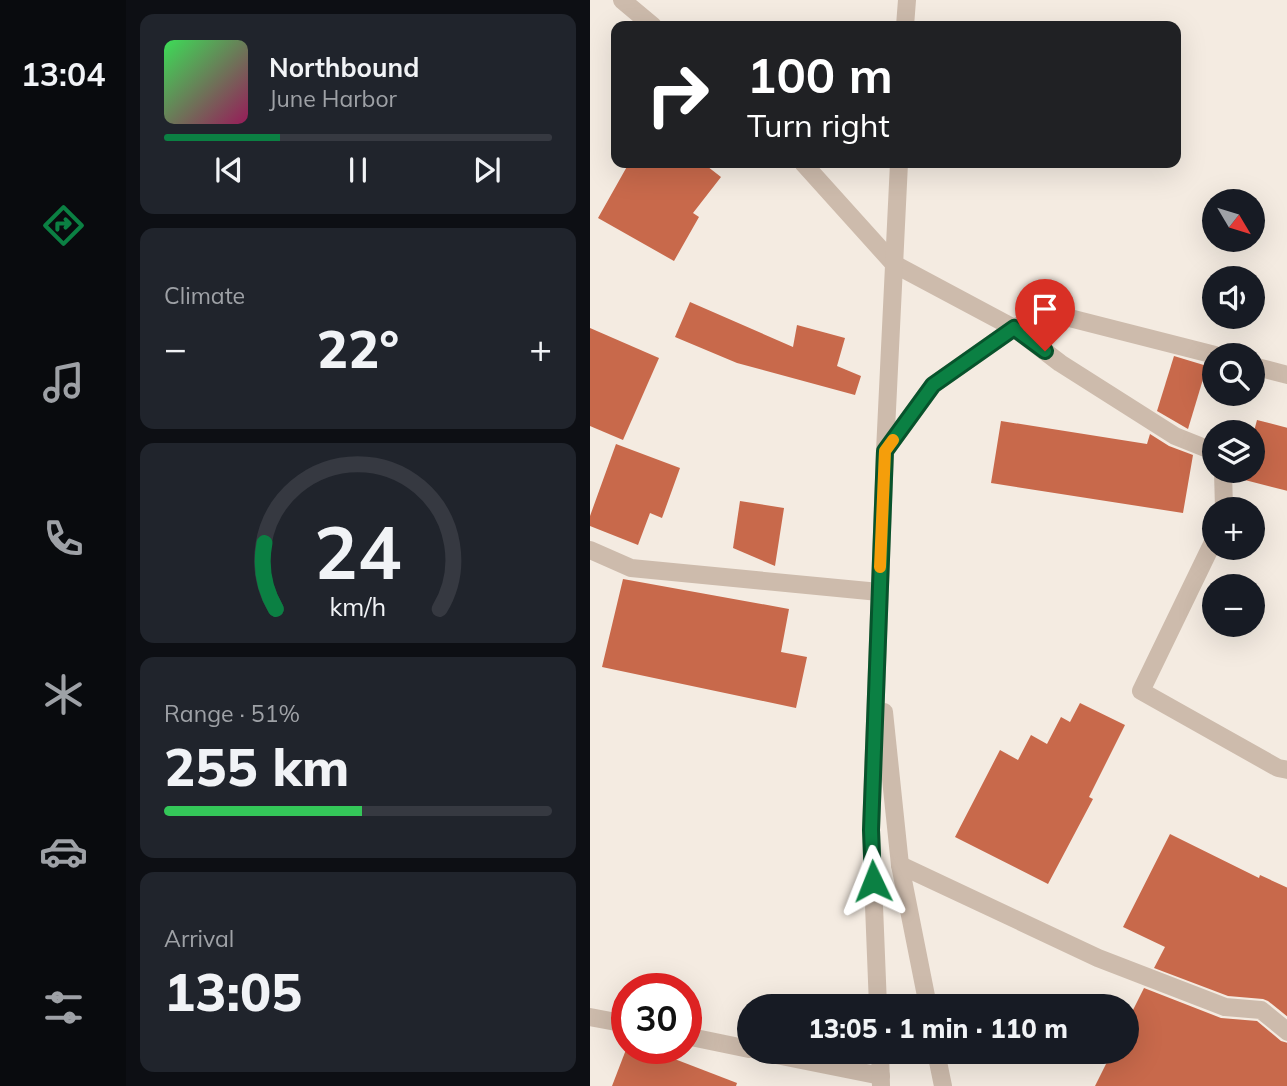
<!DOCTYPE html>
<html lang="en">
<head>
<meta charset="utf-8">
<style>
  :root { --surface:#171b24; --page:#20242c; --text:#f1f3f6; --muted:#9ea1a6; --line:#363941; --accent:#0b8043 }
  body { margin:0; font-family:Mulish,sans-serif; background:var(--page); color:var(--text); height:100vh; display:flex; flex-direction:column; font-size:26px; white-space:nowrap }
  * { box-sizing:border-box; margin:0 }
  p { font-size:23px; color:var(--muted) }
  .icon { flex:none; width:38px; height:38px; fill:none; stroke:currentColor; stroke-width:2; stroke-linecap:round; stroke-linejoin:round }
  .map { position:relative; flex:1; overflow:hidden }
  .side { display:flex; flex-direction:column; gap:14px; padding:14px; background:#0d0f14; width:464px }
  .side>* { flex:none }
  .banner { position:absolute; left:21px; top:21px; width:570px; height:147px; border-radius:14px; box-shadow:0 7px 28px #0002; background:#202124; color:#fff; overflow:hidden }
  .needle { width:46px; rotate:128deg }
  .tools { position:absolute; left:612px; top:189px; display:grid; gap:14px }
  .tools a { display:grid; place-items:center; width:63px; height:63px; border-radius:50%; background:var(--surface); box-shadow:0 7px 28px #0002; font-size:35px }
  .speed { position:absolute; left:21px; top:973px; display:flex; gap:14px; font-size:35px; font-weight:700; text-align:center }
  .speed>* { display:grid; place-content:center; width:91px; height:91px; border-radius:50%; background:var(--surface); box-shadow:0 7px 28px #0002; line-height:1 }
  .speed .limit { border:10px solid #d22; background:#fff; color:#111 }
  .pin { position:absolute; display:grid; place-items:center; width:60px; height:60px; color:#fff; margin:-72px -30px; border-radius:50% 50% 50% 0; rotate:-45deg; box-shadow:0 0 7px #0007 }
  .pin .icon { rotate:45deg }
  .me { position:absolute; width:77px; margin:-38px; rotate:358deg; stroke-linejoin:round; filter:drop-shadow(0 0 5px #0008) }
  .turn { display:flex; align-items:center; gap:24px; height:147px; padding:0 21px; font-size:32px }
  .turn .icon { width:91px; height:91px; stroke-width:2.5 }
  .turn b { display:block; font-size:49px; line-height:60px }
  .big { font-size:52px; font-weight:800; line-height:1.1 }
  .side .card { flex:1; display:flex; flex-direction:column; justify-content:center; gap:10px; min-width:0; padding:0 24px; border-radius:14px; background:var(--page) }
  .side .dial { align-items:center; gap:0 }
  .dial svg { height:182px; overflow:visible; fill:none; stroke:var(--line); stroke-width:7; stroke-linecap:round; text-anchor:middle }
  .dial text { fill:var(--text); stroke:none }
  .song { display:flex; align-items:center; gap:21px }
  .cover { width:84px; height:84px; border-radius:10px; background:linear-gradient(135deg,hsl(130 70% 55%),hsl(330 70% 35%)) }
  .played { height:7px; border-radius:4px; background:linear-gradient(90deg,var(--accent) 30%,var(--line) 30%) }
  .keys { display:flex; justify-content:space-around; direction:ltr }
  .heat { display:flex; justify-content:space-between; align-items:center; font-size:38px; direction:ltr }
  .charge { height:10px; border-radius:5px; background:linear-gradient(90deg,#34c759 51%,var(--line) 0) }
  .trip { position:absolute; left:147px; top:994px; width:402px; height:70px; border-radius:35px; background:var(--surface); box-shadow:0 7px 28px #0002; font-weight:800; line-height:70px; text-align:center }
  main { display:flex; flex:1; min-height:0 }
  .tabs { display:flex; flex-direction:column; width:126px; justify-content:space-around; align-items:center; background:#090b0e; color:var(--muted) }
  .tabs .icon { width:49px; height:49px }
  .tabs .active { color:var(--accent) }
  .tabs b { font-size:32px; color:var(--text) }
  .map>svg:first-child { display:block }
</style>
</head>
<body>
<main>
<nav class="tabs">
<b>13:04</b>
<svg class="icon active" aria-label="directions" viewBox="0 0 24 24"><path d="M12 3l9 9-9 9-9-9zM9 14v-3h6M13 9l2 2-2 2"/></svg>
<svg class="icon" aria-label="music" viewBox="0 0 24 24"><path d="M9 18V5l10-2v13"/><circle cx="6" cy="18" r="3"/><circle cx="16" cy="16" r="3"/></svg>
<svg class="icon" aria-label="phone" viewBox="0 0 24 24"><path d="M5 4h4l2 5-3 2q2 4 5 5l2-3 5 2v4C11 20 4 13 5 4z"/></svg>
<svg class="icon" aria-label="climate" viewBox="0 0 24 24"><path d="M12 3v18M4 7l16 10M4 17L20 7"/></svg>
<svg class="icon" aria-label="car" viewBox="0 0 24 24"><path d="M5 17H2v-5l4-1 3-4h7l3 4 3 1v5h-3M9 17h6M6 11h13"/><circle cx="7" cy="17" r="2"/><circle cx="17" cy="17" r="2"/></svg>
<svg class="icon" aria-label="filters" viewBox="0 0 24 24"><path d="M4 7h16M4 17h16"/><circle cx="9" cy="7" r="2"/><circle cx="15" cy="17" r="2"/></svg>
</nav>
<section class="side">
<div class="card">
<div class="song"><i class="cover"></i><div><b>Northbound</b><p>June Harbor</p></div></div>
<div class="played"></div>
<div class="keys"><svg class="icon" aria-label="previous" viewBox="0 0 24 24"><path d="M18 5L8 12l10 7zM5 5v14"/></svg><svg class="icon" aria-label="pause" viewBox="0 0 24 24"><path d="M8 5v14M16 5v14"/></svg><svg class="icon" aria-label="next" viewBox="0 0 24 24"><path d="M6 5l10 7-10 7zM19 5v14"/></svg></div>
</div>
<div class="card"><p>Climate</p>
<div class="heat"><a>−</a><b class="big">22°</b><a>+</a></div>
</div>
<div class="card dial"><svg viewBox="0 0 100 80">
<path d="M14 69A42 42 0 1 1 86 69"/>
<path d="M14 69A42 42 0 0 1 9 40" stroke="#0b8043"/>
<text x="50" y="56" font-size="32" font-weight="700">24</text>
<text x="50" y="72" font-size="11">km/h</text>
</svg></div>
<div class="card"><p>Range · 51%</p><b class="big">255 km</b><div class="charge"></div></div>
<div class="card"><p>Arrival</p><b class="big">13:05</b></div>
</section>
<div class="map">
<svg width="698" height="1086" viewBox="0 0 698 1086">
  <rect width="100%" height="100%" fill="#f4ebe1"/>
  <g fill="#c8694b">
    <path d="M 39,163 L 113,163 L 131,177 L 103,213 L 109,217 L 84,261 L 8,218 Z"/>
    <path d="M 100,302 L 203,347 L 207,325 L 255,338 L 247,366 L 271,376 L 265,395 L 147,363 L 85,337 Z"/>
    <path d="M 0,328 L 69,358 L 33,440 L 0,426 Z"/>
    <path d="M 584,356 L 617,366 L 598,429 L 567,411 Z"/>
    <path d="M 667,420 L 698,428 L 698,491 L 651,479 L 654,471 L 663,471 L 663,435 Z"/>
    <path d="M 411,421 L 557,444 L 560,434 L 579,446 L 603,455 L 593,513 L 401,483 Z"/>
    <path d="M 26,444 L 90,468 L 72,518 L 60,513 L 48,545 L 0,526 L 0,516 Z"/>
    <path d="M 150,501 L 194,508 L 185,566 L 143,548 Z"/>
    <path d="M 33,579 L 199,609 L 191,652 L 217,657 L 206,708 L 12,667 Z"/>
    <path d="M 490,703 L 535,725 L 499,797 L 503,799 L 458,884 L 365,837 L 410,750 L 428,760 L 441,735 L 457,744 L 471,717 L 480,722 Z"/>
    <path d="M 580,834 L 669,878 L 670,875 L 698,888 L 698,1017 L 678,1001 L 673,999 L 638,996 L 564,968 L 575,947 L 533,927 Z"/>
    <path d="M 554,988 L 631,1018 L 667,1021 L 691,1041 L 698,1043 L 698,1086 L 505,1086 L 522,1052 L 537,1052 L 537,1022 Z"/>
    <path d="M 37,1047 L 56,1048 L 147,1083 L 146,1086 L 22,1086 Z"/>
  </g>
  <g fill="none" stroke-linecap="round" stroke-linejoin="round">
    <g stroke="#cdbbac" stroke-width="18">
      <path d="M 32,0 L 63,26"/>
      <path d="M 315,26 L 317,0"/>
      <path d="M 213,163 L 304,264 L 424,328 L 470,363 L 585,436 L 625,452"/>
      <path d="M 663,366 L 698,375"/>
      <path d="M 295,451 L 343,385 L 424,328 L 456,312 L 625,355"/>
      <path d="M 633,471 L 634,509"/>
      <path d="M 625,538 L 551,691 L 688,768 L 698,770"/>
      <path d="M 0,550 L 41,568 L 289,592"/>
      <path d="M 294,712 L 310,865 L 338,1006"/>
      <path d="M 310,865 L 508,958 L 635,1007 L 671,1010 L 698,1032"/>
      <path d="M 288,1006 L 281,830 L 295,451 L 309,163"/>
      <path d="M 0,1017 L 37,1024"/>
      <path d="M 96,1036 L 159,1049"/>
      <path d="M 172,1052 L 291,1076"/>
      <path d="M 290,1052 L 291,1086"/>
      <path d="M 346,1052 L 353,1086"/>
    </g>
  </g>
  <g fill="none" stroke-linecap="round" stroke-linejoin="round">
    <g stroke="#07532c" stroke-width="18">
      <path id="route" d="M 283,881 L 281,830 L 295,451 L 343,385 L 424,328 L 455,351"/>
    </g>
    <use href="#route" stroke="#0b8043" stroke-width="12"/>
    <path stroke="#f59e0b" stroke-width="12" d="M 290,567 L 295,451 L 303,440"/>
  </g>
</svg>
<div class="tools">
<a><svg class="needle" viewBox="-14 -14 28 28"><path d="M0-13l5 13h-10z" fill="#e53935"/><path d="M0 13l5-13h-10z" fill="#9ea1a6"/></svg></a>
<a><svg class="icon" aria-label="sound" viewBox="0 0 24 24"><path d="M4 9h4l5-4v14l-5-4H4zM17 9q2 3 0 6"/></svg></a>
<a><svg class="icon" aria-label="search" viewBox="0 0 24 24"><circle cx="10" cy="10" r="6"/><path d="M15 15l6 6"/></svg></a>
<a><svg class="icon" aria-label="layers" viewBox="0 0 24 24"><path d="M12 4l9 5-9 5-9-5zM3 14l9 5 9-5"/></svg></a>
<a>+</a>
<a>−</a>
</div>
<div class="speed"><div class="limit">30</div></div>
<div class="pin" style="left:455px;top:351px;background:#d93025"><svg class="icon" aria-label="arrive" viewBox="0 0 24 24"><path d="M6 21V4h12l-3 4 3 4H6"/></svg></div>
<svg class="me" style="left:283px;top:881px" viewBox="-20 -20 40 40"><path d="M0-17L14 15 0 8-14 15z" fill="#0b8043" stroke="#fff" stroke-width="4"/></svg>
<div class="trip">13:05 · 1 min · 110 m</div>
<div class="banner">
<div class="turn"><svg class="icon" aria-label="right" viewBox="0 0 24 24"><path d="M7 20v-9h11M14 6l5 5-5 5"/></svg><div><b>100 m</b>Turn right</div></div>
</div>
</div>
</main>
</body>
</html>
